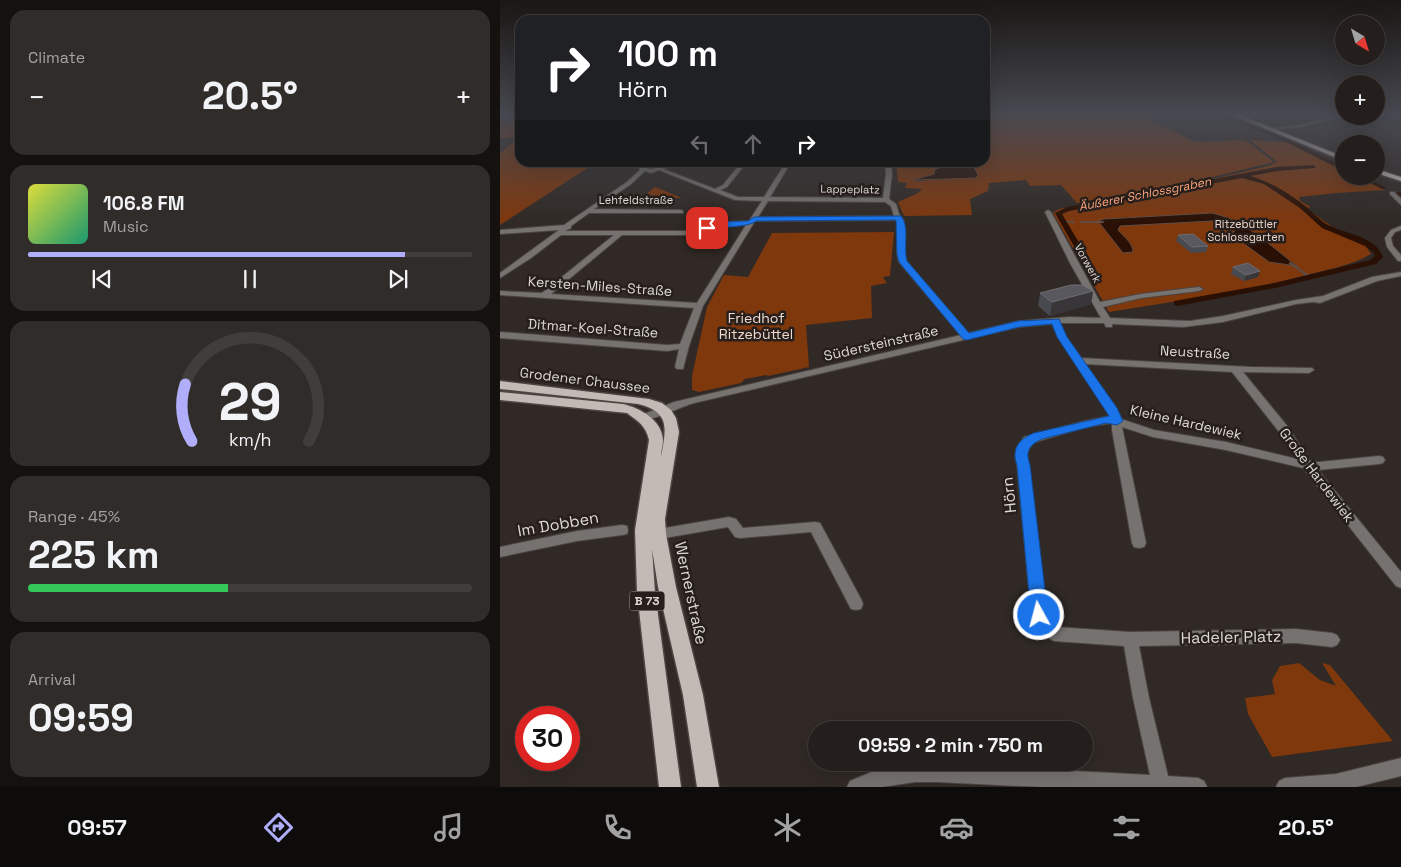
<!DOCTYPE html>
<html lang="en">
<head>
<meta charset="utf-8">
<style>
  :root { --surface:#241f1c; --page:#302c29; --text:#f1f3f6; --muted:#a3a2a3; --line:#413d3b; --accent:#b0aefa }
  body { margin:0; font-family:"Space Grotesk",sans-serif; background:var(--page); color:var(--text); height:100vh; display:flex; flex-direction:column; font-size:19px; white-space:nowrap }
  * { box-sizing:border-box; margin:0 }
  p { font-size:16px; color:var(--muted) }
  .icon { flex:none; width:28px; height:28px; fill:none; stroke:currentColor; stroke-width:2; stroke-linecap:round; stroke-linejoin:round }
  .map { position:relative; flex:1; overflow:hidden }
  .sheet { display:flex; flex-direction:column; gap:10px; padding:10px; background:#14110f; width:500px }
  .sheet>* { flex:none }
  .top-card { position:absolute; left:15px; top:15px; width:475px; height:152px; border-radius:15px; box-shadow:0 5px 20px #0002,0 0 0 1px var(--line); background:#202124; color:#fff; overflow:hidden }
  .needle { width:32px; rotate:142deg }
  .tools { position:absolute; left:835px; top:15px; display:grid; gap:10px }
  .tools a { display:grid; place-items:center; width:50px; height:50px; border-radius:50%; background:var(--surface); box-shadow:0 5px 20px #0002,0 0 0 1px var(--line); font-size:25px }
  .speed { position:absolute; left:15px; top:706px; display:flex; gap:10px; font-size:25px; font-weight:700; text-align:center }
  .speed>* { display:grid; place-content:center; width:65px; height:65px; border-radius:50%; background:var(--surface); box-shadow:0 5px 20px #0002,0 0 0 1px var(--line); line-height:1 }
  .speed .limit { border:8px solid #d22; background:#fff; color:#111 }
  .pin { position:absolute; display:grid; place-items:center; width:42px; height:42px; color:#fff; margin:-21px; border-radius:10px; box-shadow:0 2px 8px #0006 }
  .me { position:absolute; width:55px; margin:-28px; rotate:353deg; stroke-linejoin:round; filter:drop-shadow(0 0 4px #0008) }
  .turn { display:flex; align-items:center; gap:18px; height:105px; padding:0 20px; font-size:22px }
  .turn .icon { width:65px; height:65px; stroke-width:2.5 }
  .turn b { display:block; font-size:35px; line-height:42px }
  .lanes { display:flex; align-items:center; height:48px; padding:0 20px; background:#0003; justify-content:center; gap:25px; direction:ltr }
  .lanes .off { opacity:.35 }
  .big { font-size:38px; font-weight:700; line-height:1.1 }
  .sheet .card { flex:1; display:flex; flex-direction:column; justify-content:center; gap:8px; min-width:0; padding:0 18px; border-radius:15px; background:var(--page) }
  .sheet .dial { align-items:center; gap:0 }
  .dial svg { height:130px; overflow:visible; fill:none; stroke:var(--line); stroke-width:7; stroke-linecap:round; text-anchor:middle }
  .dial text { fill:var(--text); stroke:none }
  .song { display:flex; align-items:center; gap:15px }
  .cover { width:60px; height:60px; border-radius:8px; background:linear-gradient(135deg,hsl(60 70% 55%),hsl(160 70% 35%)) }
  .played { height:5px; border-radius:2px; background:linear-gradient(90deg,var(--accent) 85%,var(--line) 85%) }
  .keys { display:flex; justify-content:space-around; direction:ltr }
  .heat { display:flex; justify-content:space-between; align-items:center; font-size:28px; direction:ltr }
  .charge { height:8px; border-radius:4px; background:linear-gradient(90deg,#34c759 45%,var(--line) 0) }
  .trip { position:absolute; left:308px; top:721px; width:285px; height:50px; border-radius:25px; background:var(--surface); box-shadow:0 5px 20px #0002,0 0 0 1px var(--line); font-weight:700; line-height:50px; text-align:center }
  .tab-bar { display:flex; height:80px; justify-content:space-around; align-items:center; background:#0e0c0b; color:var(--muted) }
  .tab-bar .icon { width:35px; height:35px }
  .tab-bar .on { color:var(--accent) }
  .tab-bar b { font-size:22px; color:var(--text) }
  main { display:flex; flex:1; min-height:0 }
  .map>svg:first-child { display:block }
</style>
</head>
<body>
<main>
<section class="sheet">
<div class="card"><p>Climate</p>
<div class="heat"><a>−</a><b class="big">20.5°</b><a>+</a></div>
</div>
<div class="card">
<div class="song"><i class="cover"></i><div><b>106.8 FM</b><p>Music</p></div></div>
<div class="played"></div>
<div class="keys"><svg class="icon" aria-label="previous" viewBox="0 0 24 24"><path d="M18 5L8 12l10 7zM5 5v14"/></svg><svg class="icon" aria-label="pause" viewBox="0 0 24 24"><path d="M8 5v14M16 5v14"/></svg><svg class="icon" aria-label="next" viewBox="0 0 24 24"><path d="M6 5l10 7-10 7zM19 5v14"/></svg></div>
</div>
<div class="card dial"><svg viewBox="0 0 100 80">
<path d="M14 69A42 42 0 1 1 86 69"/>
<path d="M14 69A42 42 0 0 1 10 34" stroke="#b0aefa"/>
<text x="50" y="56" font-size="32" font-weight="700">29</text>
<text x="50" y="72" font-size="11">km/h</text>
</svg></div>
<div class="card"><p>Range · 45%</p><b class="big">225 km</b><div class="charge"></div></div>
<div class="card"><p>Arrival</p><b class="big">09:59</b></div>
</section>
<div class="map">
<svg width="901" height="787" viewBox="0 0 901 787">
  <rect width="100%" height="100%" fill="#302925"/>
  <g fill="#7f370c">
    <path d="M 20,114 L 20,162 L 95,163 L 0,225 L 0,153 L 19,138 L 0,138 L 0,127 Z"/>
    <path d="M 485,114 L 639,114 L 696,142 L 742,140 L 748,142 L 774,162 L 688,183 L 633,195 L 577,203 L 561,185 L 530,186 L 526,180 L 489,183 L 488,191 L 470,199 L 472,215 L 404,216 L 398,202 L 418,193 L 422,189 L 405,188 L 407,183 L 398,182 L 396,163 L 449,163 L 450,165 L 435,171 L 434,174 L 414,180 L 416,181 L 468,178 L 474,169 L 472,163 L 485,162 Z"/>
    <path d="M 750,140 L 786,142 L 844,170 L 844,176 L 856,176 L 885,190 L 836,193 L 799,197 L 800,201 L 811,207 L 806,208 L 835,229 L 867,242 L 865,245 L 871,254 C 853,265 830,269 810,274 C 744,292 676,301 609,312 L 553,213 L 559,209 L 683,186 L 768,166 L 777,162 Z"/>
    <path d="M 155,187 L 182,198 L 141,198 Z"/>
    <path d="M 394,232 L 390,276 L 383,277 L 387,283 L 371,286 L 372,318 L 306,325 L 309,367 L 268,376 L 266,375 L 245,379 L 241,383 L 199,392 L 192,390 L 192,376 L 207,307 L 224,275 L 248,277 L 272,233 Z"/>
    <path d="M 799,663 L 820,680 L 836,686 L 822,663 L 830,665 L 893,741 L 772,757 L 748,714 L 745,698 L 775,694 L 772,680 L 780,666 Z"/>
  </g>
  <g fill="#2a1004" stroke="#604c43">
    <path d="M 450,163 L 472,163 L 478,175 L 476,178 L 413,180 L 434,174 L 435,169 L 450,165 Z"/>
    <path d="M 712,213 C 744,220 772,247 797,266 L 769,262 L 732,235 L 735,230 L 724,223 L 712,221 L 620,226 L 618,230 C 624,237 633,243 633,252 L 623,253 L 598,221 L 604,219 Z"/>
  </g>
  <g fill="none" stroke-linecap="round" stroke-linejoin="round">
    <g stroke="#604c43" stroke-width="2">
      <path d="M 867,180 L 871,179"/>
      <path d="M 563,222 L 574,222"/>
      <path d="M 581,222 L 603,222"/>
    </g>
    <path stroke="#604c43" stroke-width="2.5" d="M 790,263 L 811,278"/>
    <g fill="#2a1004" fill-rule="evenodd">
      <path d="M 719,114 L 725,114 L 738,120 L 734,121 Z"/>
      <path d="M 740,121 L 788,139 L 844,167 L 844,171 L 784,141 L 740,123 Z"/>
      <path d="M 813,165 L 816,167 L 815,168 L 777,171 L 750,176 C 771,182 786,192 804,205 C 812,211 819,220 828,225 C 845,234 876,236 883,257 L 876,264 L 775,288 L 677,306 L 674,305 L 674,301 L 775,283 L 870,260 L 875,256 L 873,252 L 865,246 L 822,228 L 800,208 L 764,184 L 742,178 L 569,211 L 562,214 L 600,278 L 596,281 L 592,278 L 555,213 L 567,207 L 777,167 Z"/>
      <path d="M 856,176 L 864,176 L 887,188 L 882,189 Z"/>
      <path d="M 897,192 L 901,192 L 901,196 L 897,194 Z"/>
    </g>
    <g stroke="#4c4541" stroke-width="2">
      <g id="minor">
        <path d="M 844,114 L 844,116 L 801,127 L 768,130 L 766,129 L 801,125 Z"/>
        <path d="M 176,162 L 186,162 L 163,169 L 215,189 L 223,185 L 242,162 L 247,162 L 227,187 L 220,190 L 238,197 L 264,197 L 286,162 L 291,162 L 270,197 L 383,198 L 386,174 L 385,162 L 391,162 L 392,174 L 389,199 L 396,204 L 399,214 L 404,221 L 405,254 L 407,262 L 468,333 L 519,321 L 569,317 L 601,318 L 570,263 L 545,212 L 548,210 L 551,212 L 600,302 L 641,294 L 699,287 L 703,289 L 699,291 L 641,298 L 603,307 L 610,318 L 690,321 L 723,316 L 796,300 L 823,296 L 872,277 L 901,272 L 901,276 L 877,281 L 820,303 L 813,302 L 796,304 L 723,322 L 683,327 L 612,324 L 612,327 L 606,327 L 604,323 L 560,323 L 566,337 L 581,358 L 751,367 L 812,368 L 814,370 L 809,373 L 743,372 L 788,427 L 810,461 L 819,462 L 879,456 L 883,457 L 885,460 L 883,463 L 879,464 L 818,470 L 901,572 L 901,588 L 896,586 L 803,468 L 726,450 L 653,437 L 622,427 L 646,543 L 644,547 L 639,548 L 634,547 L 632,543 L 612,430 L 612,423 L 586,427 L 532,443 L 526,456 L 529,465 L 544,599 L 550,624 L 556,627 L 630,632 L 796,629 L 832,633 L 837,635 L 840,640 L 837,645 L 832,647 L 796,643 L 639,646 L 649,698 L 668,776 L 698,778 L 704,781 L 707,787 L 541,787 L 437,782 L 415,782 L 382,787 L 347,787 L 350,781 L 374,771 L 393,766 L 437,764 L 650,775 L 633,698 L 624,646 L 554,641 L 538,633 L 530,599 L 517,465 C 513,452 517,448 524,437 L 585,421 L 610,416 L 558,337 L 552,324 L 519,327 L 194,403 C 182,406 149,423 139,420 L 138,418 L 139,416 L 174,402 L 461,335 L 399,262 L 397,254 L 397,220 L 255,221 L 203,306 L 189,346 L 183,369 L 177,369 L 175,367 L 179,349 L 167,351 L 0,338 L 0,332 L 167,345 L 180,344 L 194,308 L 0,295 L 0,291 L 42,293 L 114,235 L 61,235 L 31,258 L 0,278 L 0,273 L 59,230 L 0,234 L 0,230 L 64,225 L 127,182 L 140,170 L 139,168 C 143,166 147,164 151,164 C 160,162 167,165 176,162 ZM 153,167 L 161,167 L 151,169 L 147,169 ZM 159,170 L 235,200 L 262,201 L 249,221 L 220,222 L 185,231 L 65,231 L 71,228 L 71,226 L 89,213 L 183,213 L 183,211 L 181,210 L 94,209 L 131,184 L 145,171 L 151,173 ZM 268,201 L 385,202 L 391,206 L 394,216 L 258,217 ZM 246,225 L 197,303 L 51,294 L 122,235 L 185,235 L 220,226 ZM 585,364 L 732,372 L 780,433 L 797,459 L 726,442 L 654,430 L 621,419 L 617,409 Z"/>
        <path d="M 890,192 L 894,192 L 901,199 L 901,205 L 890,194 Z"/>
        <path d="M 901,226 L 901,230 L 895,232 L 891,238 L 893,246 L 901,255 L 901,261 L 898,261 L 887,247 L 885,238 L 891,230 Z"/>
        <path d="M 229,517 L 236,519 L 243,528 L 315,522 L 320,523 L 361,599 L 363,604 L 361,609 L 356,610 L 351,609 L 311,532 L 240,538 L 235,537 L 228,527 L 153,540 L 148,539 L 147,535 L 148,531 L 153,530 Z"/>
        <path d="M 122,525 L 127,526 L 128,530 L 127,534 L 122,535 L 77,541 L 0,557 L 0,547 L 77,531 Z"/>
        <path d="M 901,758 L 901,776 L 856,787 L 776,787 L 779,781 L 785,778 L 836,774 Z"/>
      </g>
    </g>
    <g stroke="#4c4541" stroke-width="3">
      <g id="primary">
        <path d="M 730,114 L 737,114 L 844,157 L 844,161 Z"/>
        <path d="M 876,169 L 901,177 L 901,181 L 876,173 Z"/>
        <path d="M 0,381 L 149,399 L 162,403 L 171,410 L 176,418 L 179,432 L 165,519 L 166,534 L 176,587 L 203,695 L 219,787 L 197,787 L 183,695 L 158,587 L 152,549 L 155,592 L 181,787 L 159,787 L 137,592 L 135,530 L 149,440 C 146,426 138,421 127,413 L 0,400 L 0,392 L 123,404 C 140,408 162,420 163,440 C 163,445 161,451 161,457 C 166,429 171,412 138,404 L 0,389 Z"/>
      </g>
    </g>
    <use href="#minor" fill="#767270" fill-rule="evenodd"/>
    <use href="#primary" fill="#c3bab6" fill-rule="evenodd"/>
  </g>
  <g fill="#494950">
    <path d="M 678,235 L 708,246 L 706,252 L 691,253 L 676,241 Z"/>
    <path d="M 733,267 L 758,277 L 744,281 L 731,274 Z"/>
    <path d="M 593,291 L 591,304 L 550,316 L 538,306 L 540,293 Z"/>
  </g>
  <g fill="#383639">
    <path d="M 760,271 L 758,277 L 744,281 L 746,275 Z"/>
    <path d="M 593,291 L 591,304 L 550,316 L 552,302 Z"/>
  </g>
  <g fill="#59585f" stroke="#6e6c72">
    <path d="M 693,234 L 708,246 L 692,247 L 678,235 Z"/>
    <path d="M 748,263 L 760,271 L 746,275 L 733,267 Z"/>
    <path d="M 571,285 L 582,285 L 593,291 L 552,302 L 540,293 Z"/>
  </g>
  <linearGradient id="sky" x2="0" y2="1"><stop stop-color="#1a1714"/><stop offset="0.51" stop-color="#484951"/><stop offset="1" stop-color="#484951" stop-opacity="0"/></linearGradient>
  <rect width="901" height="224" fill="url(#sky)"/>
  <path fill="#1a73e8" stroke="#114b97" d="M 401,216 C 410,227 403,248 407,261 L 469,333 L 518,321 L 559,319 L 567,337 L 617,408 L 623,421 L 617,425 L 606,423 L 542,439 C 529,445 525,451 530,465 L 548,615 L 545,620 L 539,623 L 533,620 L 531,615 L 517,465 C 511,449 519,439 534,433 L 609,416 L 557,337 L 552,324 L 519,327 L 467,340 L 463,339 L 399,262 L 397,254 L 396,220 L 256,221 C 251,227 218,227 207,230 L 203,228 L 220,222 L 248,221 L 254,217 Z"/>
  <g text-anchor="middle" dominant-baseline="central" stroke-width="5" stroke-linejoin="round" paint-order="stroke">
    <g font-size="11" fill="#ded9d7" stroke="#271f1c">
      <text transform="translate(350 189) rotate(1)">Lappeplatz</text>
      <text x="136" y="200">Lehfeldstraße</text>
      <text transform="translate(588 263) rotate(61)">Vorwerk</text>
    </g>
    <g font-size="11" fill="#efd8cd" stroke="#271f1c">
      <text x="746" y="224">Ritzebüttler<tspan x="746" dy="13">Schlossgarten</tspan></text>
    </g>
    <g font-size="12" font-style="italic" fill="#fea67c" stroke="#271f1c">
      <text transform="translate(645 194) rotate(-11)">Äußerer Schlossgraben</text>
    </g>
    <rect fill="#271f1c" stroke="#a7a19f" stroke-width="1" x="129.5" y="591.5" width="35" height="19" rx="4"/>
    <g font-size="12" font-weight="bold" fill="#ded9d7">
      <text x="147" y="601">B 73</text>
    </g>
    <g font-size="14" fill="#ded9d7" stroke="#271f1c">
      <text transform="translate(100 286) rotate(4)">Kersten-Miles-Straße</text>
      <text transform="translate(93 328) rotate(4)">Ditmar-Koel-Straße</text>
      <text transform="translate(381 343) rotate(-13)">Südersteinstraße</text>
      <text transform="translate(695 352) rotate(3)">Neustraße</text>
      <text transform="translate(85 380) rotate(7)">Grodener Chaussee</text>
      <text transform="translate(686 422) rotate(13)">Kleine Hardewiek</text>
      <text transform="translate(817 475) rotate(53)">Große Hardewiek</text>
    </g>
    <g font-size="14" fill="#efd8cd" stroke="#271f1c">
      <text x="256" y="318">Friedhof<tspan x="256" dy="16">Ritzebüttel</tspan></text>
    </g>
    <g font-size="16" fill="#ded9d7" stroke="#271f1c">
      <text transform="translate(509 495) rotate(-96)">Hörn</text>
      <text transform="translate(58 524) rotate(-10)">Im Dobben</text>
      <text transform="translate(191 593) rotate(78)">Wernerstraße</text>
      <text transform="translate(731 637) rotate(-1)">Hadeler Platz</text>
    </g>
  </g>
</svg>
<div class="tools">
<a><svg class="needle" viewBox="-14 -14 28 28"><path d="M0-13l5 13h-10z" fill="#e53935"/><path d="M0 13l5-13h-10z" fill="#a3a2a3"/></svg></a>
<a>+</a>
<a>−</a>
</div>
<div class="speed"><div class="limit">30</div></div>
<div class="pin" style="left:207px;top:228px;background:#d93025"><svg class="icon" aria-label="arrive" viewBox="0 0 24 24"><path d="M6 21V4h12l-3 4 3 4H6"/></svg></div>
<svg class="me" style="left:539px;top:615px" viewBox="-20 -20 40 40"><circle r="17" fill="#1a73e8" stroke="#fff" stroke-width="3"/><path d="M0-11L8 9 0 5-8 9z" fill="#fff"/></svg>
<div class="trip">09:59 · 2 min · 750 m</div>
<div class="top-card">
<div class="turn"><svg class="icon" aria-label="right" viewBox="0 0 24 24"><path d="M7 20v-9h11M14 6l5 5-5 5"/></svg><div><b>100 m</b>Hörn</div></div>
<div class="lanes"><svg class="icon off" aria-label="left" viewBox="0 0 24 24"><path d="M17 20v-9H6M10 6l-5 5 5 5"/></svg><svg class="icon off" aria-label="ahead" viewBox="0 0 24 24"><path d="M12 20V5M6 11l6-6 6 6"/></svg><svg class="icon" aria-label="right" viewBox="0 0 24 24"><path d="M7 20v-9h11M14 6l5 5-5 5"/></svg></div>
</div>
</div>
</main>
<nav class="tab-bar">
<b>09:57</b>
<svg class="icon on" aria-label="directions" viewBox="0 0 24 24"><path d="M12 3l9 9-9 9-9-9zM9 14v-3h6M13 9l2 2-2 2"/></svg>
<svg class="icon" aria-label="music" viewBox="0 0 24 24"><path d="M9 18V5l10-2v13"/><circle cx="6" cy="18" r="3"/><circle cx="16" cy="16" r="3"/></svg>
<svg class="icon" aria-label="phone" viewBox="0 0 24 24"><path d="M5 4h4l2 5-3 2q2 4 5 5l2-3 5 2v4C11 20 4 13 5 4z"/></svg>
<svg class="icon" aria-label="climate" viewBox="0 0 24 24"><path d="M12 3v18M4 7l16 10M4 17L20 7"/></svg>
<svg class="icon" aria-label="car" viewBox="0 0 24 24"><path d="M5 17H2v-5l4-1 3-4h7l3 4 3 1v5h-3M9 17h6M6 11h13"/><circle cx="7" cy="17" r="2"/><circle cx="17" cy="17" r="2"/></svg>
<svg class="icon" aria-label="filters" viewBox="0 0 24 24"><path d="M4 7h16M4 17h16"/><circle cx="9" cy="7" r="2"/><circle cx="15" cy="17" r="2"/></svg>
<b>20.5°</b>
</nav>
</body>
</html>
